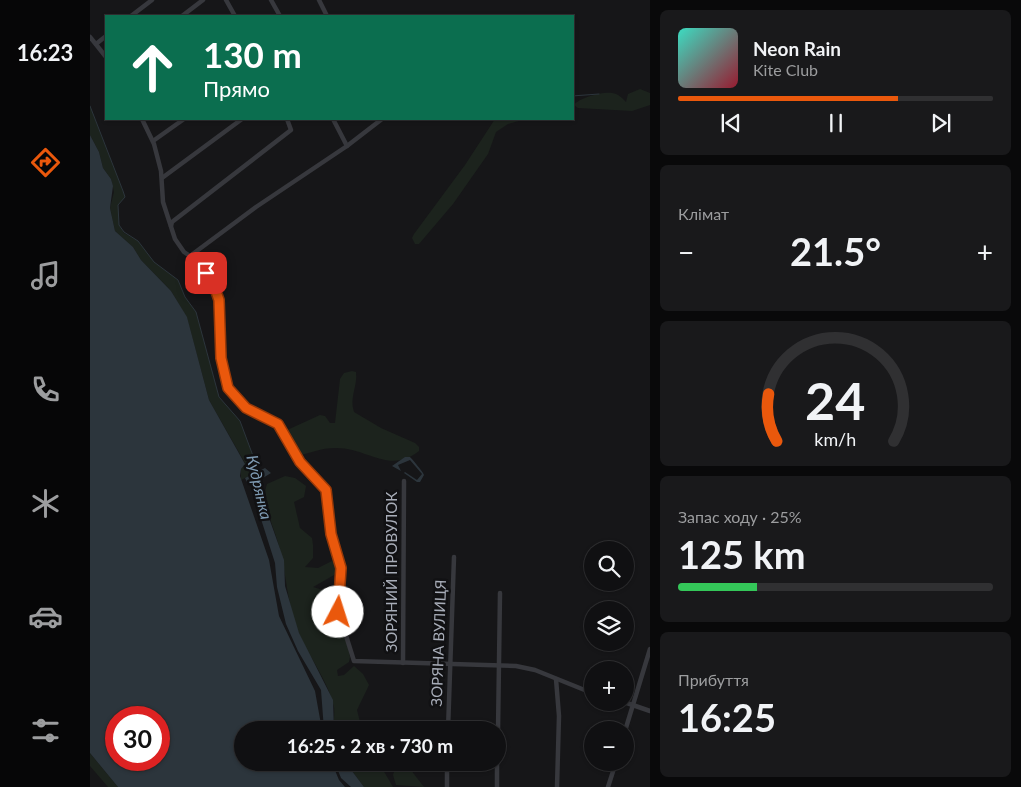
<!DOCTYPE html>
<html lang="uk">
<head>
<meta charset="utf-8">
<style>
  :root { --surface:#101012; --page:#19191b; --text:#f1f3f6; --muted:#9c9d9f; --line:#303032; --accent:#ea580c }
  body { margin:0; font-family:Lato,sans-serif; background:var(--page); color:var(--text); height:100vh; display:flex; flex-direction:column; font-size:19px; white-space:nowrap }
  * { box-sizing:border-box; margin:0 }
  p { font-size:16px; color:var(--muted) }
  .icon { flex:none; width:28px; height:28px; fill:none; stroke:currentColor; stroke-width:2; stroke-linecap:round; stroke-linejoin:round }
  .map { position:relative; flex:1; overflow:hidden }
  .drawer { display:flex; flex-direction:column; gap:10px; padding:10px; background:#09090a; width:371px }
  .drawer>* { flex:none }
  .top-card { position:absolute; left:15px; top:15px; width:469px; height:105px; border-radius:0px; box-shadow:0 1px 4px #0004,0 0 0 1px var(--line); background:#0b6e4f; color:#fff; overflow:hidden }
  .tools { position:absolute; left:494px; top:541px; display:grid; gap:10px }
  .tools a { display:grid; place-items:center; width:50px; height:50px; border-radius:50%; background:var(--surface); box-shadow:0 1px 4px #0004,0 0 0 1px var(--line); font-size:25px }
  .speed { position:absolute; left:15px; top:706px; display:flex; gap:10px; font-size:25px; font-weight:700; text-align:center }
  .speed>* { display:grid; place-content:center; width:65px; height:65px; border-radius:50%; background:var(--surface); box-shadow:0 1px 4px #0004,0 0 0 1px var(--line); line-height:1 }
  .speed .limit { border:8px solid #d22; background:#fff; color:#111 }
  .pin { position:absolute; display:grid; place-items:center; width:42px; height:42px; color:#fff; margin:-21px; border-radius:10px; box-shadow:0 2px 8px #0006 }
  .me { position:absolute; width:55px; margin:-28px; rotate:5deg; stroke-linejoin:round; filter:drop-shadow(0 0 4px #0008) }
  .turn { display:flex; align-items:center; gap:18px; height:105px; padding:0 15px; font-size:22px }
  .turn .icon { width:65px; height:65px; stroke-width:2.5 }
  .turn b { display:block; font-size:35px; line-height:42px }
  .big { font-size:38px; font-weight:700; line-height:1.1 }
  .drawer .widget { flex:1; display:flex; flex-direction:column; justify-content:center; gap:8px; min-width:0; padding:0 18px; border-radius:8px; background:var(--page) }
  .drawer .dial { align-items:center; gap:0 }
  .dial svg { height:130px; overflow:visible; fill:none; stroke:var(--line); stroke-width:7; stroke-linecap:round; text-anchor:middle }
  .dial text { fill:var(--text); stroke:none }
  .song { display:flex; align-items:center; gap:15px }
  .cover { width:60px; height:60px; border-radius:8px; background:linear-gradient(135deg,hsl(170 70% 55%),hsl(350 70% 35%)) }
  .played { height:5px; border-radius:2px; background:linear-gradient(90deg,var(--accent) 70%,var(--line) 70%) }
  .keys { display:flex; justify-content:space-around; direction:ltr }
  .heat { display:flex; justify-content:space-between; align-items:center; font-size:28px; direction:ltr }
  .charge { height:8px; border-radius:4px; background:linear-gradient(90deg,#34c759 25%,var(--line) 0) }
  .trip { position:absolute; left:144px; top:721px; width:272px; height:50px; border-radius:25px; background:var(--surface); box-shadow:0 1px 4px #0004,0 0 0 1px var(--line); font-weight:700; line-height:50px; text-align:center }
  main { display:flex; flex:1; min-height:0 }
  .dock { display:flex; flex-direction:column; width:90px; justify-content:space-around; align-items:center; background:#060607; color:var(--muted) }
  .dock .icon { width:35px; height:35px }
  .dock .on { color:var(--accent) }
  .dock b { font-size:22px; color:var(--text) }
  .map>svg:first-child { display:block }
</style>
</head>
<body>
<main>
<nav class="dock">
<b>16:23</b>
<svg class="icon on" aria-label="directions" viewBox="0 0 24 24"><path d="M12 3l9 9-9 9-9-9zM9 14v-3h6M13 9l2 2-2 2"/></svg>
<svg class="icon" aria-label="music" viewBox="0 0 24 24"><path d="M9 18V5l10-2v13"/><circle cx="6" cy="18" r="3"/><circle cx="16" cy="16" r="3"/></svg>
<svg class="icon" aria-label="phone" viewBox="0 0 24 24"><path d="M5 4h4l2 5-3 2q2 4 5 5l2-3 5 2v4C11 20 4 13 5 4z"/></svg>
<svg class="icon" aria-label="climate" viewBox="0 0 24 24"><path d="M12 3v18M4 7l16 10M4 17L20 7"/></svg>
<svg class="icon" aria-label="car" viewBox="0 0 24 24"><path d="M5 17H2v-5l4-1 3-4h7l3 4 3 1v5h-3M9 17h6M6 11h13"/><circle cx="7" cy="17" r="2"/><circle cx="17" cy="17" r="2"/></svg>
<svg class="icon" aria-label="filters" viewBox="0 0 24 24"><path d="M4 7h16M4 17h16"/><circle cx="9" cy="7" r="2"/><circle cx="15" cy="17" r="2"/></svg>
</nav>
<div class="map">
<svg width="560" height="787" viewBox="0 0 560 787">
  <rect width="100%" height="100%" fill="#161618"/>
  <g fill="#1c231d">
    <path d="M 550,89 L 560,93 L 560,105 L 542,111 L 488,108 L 484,105 C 488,98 514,91 522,93 C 529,94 532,98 536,102 L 538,94 Z"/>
    <path d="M 0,106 L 33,191 L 35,197 L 28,205 L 29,225 L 34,233 L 48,241 L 64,262 L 88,280 L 95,297 L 106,312 L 129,397 L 150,421 L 169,471 L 151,480 L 151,469 L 155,463 L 119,400 L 97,318 L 81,291 L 51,260 L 43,247 L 25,231 L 20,208 L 24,192 L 21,179 L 13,168 L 9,152 L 0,135 Z"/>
    <path d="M 405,119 L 436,119 L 418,124 L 406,132 L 398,154 L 363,204 L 329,244 L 325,244 L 322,238 L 324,234 L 375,165 Z"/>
    <path d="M 262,371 L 266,372 C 268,385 259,398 264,412 L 291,428 L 325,443 L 329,447 L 329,451 C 299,475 277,447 245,448 C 231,448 220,453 207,456 C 198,453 194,440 195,431 L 230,415 L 235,416 L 240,423 L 245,423 L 250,379 L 254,373 Z"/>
    <path d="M 195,476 L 205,478 L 216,486 L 214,497 L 204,502 L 210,528 L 222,538 L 223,545 L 223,558 L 215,567 L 228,568 L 242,561 L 249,567 L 244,575 L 223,587 L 233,590 L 238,597 L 256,638 L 260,657 L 259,662 L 247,670 L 248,676 L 254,675 L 264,666 L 273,674 L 279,685 L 267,710 L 272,730 L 244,730 C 243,723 245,714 244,707 C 238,680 218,656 208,631 C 197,603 197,578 190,550 C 186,531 170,502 177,484 Z"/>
    <path d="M 0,753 L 28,787 L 18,787 L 0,766 Z"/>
    <path d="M 256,763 L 289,763 L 303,787 L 274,787 Z"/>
    <path d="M 317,765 L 334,787 L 306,785 L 303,775 L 305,769 Z"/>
  </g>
  <g fill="#2c353c" fill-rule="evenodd">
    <path d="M 0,135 L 9,152 L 13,168 L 21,179 L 23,186 L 20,208 L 25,231 L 43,247 L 51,260 L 81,291 L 97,317 L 119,400 L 155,464 L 151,469 L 150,476 L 179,560 L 189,616 L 225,691 L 232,730 L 152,730 L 152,762 L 242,763 L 249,780 L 255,787 L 28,787 L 0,753 ZM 26,718 L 69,718 L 69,760 L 26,760 Z"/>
    <path d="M 315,457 L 320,457 C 323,460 334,473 334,475 L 330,482 L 327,482 L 314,473 L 315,472 L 327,480 L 332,474 L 320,460 L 308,465 L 311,471 L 302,466 Z"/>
    <path d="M 175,468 L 181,473 L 168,481 L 168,487 L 194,560 L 195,586 L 209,633 L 243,700 L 244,730 L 234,730 L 231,690 L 208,651 L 196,624 L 187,587 L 185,563 L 164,497 L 166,489 L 161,483 L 158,484 L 155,478 Z"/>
    <path d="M 245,763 L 256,763 L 274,787 L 261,787 L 251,778 Z"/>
  </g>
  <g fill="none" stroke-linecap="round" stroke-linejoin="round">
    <g stroke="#2c353c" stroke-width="1">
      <path d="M 482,96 L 509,94"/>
      <path d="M 0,106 L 33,191 L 35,197 L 28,205 L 29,225 L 34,232 L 48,241 L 64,262 L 88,280 L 95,297 L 106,312 L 129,397 L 150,421 L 169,472"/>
    </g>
    <g stroke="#37383d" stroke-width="4.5">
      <path d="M 136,0 L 145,16"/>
      <path d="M 181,0 L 190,16"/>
      <path d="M 229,0 L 237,16"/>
      <path d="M 41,16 L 62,0"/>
      <path d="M 92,16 L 113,0"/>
      <path d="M 0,37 L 16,57"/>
      <path d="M 6,44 L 16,36"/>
      <path d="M 52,119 L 64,144 L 71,171 L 73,202 L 85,239 L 94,252 L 106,260 L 127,292 L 129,304 L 131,358 L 138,388 L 156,408 L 188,424 L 210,462 L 236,490 L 241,534 L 251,568 L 247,607 L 264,661 L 426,666 L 445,670 L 502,693"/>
      <path d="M 243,119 L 257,146"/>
      <path d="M 63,141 L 94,119"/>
      <path d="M 72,178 L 152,119"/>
      <path d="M 81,226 L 82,222 L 201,130 L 197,119"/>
      <path d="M 100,256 L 166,207 L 257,146 L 292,119"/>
      <path d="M 313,663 L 314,481"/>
      <path d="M 466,679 L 469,716 L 467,787"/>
      <path d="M 534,702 L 560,711"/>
      <path d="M 358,730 L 364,557"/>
      <path d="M 408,731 L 410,593"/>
      <path d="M 535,731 L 560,649"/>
      <path d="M 357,787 L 357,762"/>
      <path d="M 407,787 L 407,762"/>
      <path d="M 518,787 L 526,762"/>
    </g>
  </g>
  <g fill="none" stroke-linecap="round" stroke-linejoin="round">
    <g stroke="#983908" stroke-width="12">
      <path id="route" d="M 116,273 L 124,286 L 129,300 L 131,358 L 138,388 L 156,408 L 188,424 L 210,462 L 236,490 L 241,534 L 251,568 L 248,612"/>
    </g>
    <use href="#route" stroke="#ea580c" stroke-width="9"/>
  </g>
  <g text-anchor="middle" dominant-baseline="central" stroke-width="5" stroke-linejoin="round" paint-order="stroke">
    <g font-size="15" fill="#a8adb8" stroke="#111113">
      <text transform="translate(301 572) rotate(-90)">ЗОРЯНИЙ ПРОВУЛОК</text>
      <text transform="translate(348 643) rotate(-88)">ЗОРЯНА ВУЛИЦЯ</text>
    </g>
    <g font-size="16" font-style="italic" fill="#7f9bb3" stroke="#111113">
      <text transform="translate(170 487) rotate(77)">Кудрянка</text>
    </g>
  </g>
</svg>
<div class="tools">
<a><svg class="icon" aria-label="search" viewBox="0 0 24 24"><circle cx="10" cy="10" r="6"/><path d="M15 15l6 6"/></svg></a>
<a><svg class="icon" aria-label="layers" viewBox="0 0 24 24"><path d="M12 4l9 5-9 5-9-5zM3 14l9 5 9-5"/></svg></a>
<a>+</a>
<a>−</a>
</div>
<div class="speed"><div class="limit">30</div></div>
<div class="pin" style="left:116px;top:273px;background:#d93025"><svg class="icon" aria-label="arrive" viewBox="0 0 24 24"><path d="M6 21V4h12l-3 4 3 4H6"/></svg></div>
<svg class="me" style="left:248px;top:612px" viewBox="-20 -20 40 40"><circle r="19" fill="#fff"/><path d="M0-13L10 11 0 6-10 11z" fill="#ea580c"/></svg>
<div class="trip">16:25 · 2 хв · 730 m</div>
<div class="top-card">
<div class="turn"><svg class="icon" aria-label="ahead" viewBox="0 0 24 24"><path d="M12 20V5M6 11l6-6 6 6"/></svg><div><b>130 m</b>Прямо</div></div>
</div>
</div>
<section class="drawer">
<div class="widget">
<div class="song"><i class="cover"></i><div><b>Neon Rain</b><p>Kite Club</p></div></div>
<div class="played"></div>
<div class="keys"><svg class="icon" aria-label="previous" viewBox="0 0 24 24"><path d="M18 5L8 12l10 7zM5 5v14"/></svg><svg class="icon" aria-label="pause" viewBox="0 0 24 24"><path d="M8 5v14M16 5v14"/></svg><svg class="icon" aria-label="next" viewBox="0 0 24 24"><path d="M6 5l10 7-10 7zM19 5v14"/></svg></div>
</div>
<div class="widget"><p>Клімат</p>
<div class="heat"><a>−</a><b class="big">21.5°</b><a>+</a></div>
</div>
<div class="widget dial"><svg viewBox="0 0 100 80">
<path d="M14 69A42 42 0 1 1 86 69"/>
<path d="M14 69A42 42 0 0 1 9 40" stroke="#ea580c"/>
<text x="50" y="56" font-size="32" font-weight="700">24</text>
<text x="50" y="72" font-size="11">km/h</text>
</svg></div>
<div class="widget"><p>Запас ходу · 25%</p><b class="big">125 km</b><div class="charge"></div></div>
<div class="widget"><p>Прибуття</p><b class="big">16:25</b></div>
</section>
</main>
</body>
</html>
